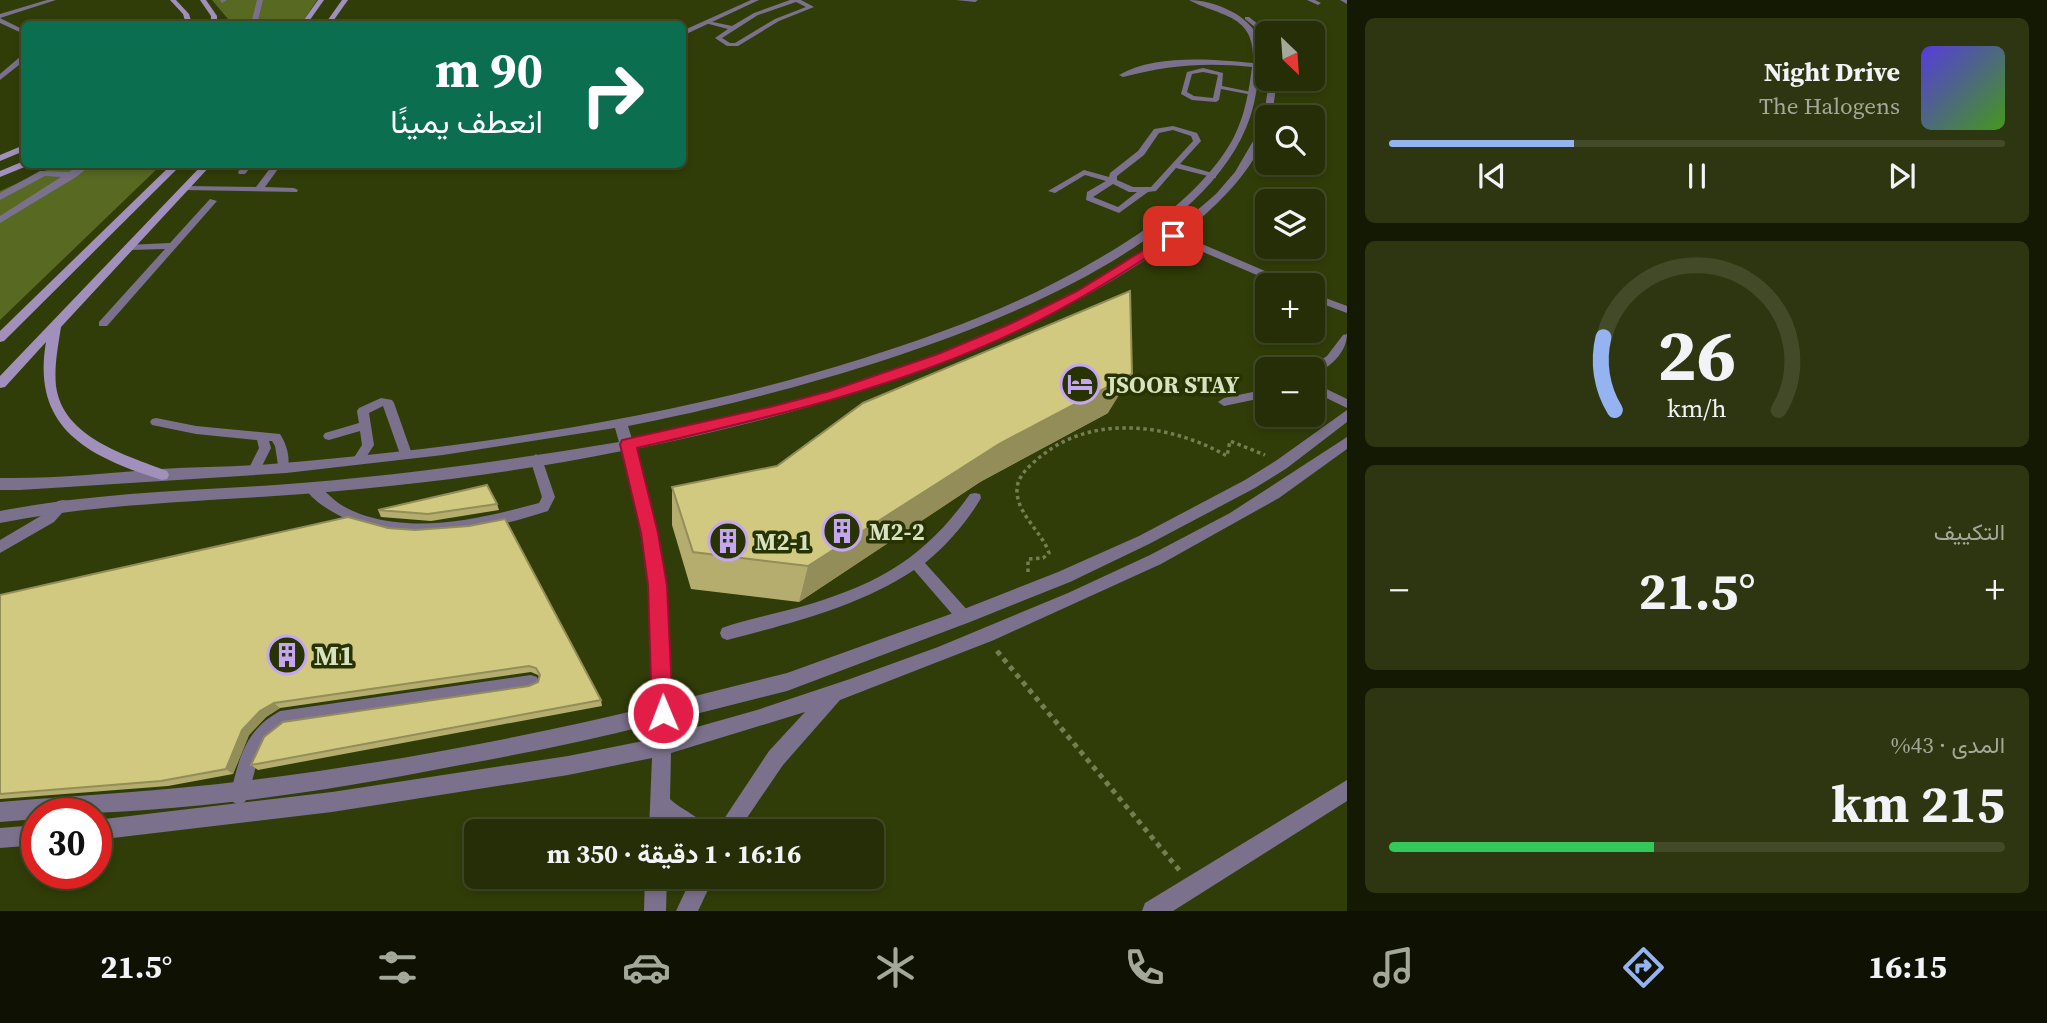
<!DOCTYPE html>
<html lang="ar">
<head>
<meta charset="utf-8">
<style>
  :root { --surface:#252e06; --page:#2d3610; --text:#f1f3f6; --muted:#a3a89b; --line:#424a28; --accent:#95b2f1 }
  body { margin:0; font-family:"Source Serif 4",Vazirmatn,serif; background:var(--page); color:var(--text); direction:rtl; height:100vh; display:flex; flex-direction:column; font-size:26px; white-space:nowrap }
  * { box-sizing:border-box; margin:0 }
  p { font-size:23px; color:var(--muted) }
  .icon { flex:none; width:38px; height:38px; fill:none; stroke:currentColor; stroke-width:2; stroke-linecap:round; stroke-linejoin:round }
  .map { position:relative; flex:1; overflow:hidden; direction:ltr }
  .side { display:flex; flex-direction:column; gap:18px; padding:18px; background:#141903; width:700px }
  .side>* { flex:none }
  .top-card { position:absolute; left:21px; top:21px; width:665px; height:147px; border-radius:10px; box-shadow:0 4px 10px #0003,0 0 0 2px var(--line); direction:rtl; background:#0b6e4f; color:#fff; overflow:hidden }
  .needle { width:46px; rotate:155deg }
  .fabs { position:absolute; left:1255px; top:21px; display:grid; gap:14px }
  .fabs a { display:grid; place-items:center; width:70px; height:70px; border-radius:10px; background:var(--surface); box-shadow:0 4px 10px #0003,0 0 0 2px var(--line); font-size:35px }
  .speed { position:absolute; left:21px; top:798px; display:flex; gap:14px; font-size:35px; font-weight:700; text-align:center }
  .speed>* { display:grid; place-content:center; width:91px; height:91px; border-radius:50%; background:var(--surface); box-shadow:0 4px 10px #0003,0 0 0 2px var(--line); line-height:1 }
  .speed .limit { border:10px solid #d22; background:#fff; color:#111 }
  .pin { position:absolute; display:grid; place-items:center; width:60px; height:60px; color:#fff; margin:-30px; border-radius:14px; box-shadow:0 4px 10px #0006 }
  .me { position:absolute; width:77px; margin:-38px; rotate:359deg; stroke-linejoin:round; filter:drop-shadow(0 0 5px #0008) }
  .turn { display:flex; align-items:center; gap:24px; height:147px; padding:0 28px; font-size:32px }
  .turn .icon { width:91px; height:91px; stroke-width:2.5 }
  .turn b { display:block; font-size:49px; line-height:60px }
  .big { font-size:52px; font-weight:700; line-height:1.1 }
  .side .tile { flex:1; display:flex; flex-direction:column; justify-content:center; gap:10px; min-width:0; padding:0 24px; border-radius:10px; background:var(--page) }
  .side .dial { align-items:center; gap:0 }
  .dial svg { height:182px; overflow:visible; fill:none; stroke:var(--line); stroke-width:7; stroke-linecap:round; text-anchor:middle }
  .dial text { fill:var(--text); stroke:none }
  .song { display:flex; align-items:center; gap:21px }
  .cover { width:84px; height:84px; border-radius:10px; background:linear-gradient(135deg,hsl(250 70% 55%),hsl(100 70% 35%)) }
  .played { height:7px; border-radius:4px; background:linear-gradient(90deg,var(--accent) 30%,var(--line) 30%) }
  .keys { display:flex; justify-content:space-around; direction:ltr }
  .heat { display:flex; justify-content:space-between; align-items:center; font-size:38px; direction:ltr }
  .charge { height:10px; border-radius:5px; background:linear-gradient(90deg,#34c759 43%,var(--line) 0) }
  .trip { position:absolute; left:464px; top:819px; width:420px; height:70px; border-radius:10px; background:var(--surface); box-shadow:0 4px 10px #0003,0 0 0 2px var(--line); font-weight:700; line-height:70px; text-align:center; direction:rtl }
  .dock { display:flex; height:112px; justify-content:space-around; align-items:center; background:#0f1202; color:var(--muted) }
  .dock .icon { width:49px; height:49px }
  .dock .active { color:var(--accent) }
  .dock b { font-size:32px; color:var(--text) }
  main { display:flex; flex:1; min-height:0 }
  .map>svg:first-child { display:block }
</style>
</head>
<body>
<main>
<section class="side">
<div class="tile">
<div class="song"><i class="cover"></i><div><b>Night Drive</b><p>The Halogens</p></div></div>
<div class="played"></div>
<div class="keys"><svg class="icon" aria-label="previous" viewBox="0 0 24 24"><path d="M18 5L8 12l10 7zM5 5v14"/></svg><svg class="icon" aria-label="pause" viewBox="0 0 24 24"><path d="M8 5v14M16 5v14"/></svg><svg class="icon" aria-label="next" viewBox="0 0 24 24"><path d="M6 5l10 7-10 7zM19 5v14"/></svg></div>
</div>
<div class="tile dial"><svg viewBox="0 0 100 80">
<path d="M14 69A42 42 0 1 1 86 69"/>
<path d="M14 69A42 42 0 0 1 9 37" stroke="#95b2f1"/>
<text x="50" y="56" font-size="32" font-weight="700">26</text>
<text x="50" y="72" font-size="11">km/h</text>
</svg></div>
<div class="tile"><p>التكييف</p>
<div class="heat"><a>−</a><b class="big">21.5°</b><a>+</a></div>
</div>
<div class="tile"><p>المدى · 43%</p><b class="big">215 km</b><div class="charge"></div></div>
</section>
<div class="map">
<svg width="1347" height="911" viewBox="0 0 1347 911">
  <rect width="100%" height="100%" fill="#313d08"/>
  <g fill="#586a22">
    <path d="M 212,0 L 317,0 L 301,24 L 227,24 L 228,19 Z"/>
    <path d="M 58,165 L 161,165 L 0,320 L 0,191 Z"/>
  </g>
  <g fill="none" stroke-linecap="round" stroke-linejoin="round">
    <path stroke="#737f52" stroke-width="3.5" stroke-dasharray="3.5 3.5" stroke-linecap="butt" d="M 1028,572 L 1028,559 L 1043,558 L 1049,553 C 1042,532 1018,515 1017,492 C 1016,477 1029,466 1040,457 C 1093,413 1171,424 1227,456 L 1230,441 L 1265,455"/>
    <path stroke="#737f52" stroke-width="5" stroke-dasharray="5 5" stroke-linecap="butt" d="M 997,651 L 1180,871"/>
    <g fill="#7b718c" fill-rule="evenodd">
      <path d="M 790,0 L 801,0 L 814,7 L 779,21 L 738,46 L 727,46 L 715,38 L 728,29 L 705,23 L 708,21 L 732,26 L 754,13 ZM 796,2 L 806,7 L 775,19 L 735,43 L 730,43 L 722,38 L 758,15 Z"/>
      <path d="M 956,0 L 978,0 L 975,2 Z"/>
      <path d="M 1307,0 L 1315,0 L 1321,3 L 1318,5 Z"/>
      <path d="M 1203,68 L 1223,73 L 1222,86 L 1256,93 L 1253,95 L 1221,89 L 1219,100 L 1216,102 L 1192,100 L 1181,94 L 1187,72 ZM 1203,72 L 1218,75 L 1213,98 L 1194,96 L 1187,92 L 1192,74 Z"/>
      <path d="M 1173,126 L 1197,133 L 1201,141 L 1180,164 L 1216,174 L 1216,178 L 1176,168 L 1156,191 L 1148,192 L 1119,213 L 1086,200 L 1087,192 L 1106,181 L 1085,175 L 1055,193 L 1048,191 L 1084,170 L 1109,177 L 1110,173 L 1138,151 L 1154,129 ZM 1173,130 L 1191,136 L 1193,141 L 1151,187 L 1133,187 L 1117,180 L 1117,176 L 1144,155 L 1159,133 ZM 1113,184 L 1129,192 L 1137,192 L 1118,207 L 1093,197 Z"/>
      <path d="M 244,164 L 253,164 L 245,174 L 239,174 L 238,172 Z"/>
      <path d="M 271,167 L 278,169 L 265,187 L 294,188 L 298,190 L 297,192 L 185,190 L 181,188 L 185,186 L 256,187 Z"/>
      <path d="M 210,199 L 217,201 L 107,326 L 99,326 L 99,322 L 165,249 L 130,250 L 125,247 L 127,245 L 170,243 Z"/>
      <path d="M 1347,334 C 1347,353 1329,368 1312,376 L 1312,369 L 1308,369 L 1327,356 L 1343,335 Z"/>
      <path d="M 1312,382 L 1347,399 L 1347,408 L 1312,391 Z"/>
      <path d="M 1267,389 L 1267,397 L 1224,406 L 1218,402 L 1224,398 Z"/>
      <path d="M 381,398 L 392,400 L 394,403 L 412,454 L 410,457 L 402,457 L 400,454 L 383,406 L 369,413 L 374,445 L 363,462 L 355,462 L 353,459 L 362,445 L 360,431 L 329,440 L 325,439 L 323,436 L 325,433 L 359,423 L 357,411 L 359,408 Z"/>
      <path d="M 156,418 L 196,426 L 280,434 C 287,445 291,459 287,471 L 279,471 L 275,446 L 272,441 L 269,441 L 271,448 L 260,470 L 258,473 L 250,473 L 248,470 L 259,448 L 257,440 L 196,434 L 152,425 L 150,422 L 152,419 Z"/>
      <path d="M 536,454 L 542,459 L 555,497 L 548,511 C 483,532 406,548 342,517 C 328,510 312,500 304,487 L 306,484 C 318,481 327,495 337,502 C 345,508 357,513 366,516 C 423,533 483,518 539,503 L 542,497 L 530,459 Z"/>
      <path d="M 975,493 L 980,494 L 981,498 C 967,522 947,545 925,563 L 969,612 L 971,617 L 969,622 L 964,624 L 959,622 L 914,570 C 858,607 792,623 727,640 L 722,638 L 720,633 L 722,628 C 747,619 774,614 800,607 C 876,585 923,560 970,494 Z"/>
      <path d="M 63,500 L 68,501 L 69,505 L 54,522 L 0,553 L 0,540 L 44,514 L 58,501 Z"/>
      <path d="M 531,675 L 537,677 L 539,682 L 537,687 L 531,689 L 288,725 C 252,744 259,770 245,802 L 239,805 L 233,802 L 230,796 C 239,759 244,731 280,711 Z"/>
    </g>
    <g fill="#7b718c" fill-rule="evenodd">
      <path d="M 47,0 L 56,0 L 0,18 L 0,14 Z"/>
      <path d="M 220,0 L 227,0 L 222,3 Z"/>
      <path d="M 257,0 L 263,0 L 257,24 L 251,24 Z"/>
      <path d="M 751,0 L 759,0 L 682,36 L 682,31 Z"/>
      <path d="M 1189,0 C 1213,0 1251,15 1259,40 C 1264,56 1259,77 1256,93 C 1226,288 791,394 628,426 L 632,439 C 820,401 1007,347 1167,236 L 1163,233 L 1164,231 L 1173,231 L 1216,194 L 1235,172 L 1266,119 L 1264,117 L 1269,79 L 1277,79 L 1272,117 L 1267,117 C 1267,162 1213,209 1181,235 L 1293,283 L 1294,285 L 1280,285 L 1175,240 C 1014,353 825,410 635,449 C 660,531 670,616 671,702 L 787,673 L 959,611 L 1058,572 L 1139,536 L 1245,480 L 1277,460 L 1347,410 L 1347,422 L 1287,468 L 1255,488 L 1149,544 L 1070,582 L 970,622 L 787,691 L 672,720 L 672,734 L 757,710 L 850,679 L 938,647 L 1068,593 L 1150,555 L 1230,513 L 1347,437 L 1347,449 L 1279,498 L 1161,564 L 994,640 L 840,700 L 783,765 L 738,831 L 716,831 L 769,751 L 805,712 L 671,753 L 670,799 C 681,810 703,817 708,831 L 679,831 L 669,825 L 669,831 L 649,831 L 652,758 L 568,775 L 332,812 L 96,840 L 96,820 L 332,792 L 568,756 L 653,739 L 653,724 C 587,741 521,754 455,766 C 317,793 177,814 37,814 L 37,819 L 0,822 L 0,802 C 81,795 163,791 244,781 C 381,764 519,739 653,706 C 653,620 646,534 622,451 C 508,474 390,488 274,496 C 182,502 91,505 0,523 L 0,511 C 91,493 183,491 275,485 C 390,477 505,461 619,442 L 615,428 L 443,455 L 286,473 L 20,490 L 0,490 L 0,478 C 54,479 107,473 160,469 C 197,467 234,467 271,464 C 468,448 672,419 861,359 C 943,333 1024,303 1098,259 C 1145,232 1194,198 1225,152 C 1243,126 1248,98 1252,67 C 1207,62 1167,65 1123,77 L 1119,75 C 1154,54 1213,59 1253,63 C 1256,14 1221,17 1189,0 Z"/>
      <path d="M 1340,0 L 1347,0 L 1347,4 Z"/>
      <path d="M 1245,17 L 1249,17 L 1269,33 L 1267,33 L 1267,37 L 1245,19 Z"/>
      <path d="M 0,18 L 24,30 L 24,34 L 0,23 Z"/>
      <path d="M 21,56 L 24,56 L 24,61 L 0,80 L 0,74 Z"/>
      <path d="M 81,164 L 92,164 L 76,177 L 0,223 L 0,216 L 61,177 L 45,176 L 0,200 L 0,193 L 40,171 L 69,172 Z"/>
      <path d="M 1312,293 L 1347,306 L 1347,313 L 1312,300 Z"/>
      <path d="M 1347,780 L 1347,801 L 1173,911 L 1142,911 L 1145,903 Z"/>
      <path d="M 37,825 L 37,845 L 0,848 L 0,828 Z"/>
      <path d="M 645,877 L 667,877 L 666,911 L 644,911 Z"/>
      <path d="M 692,877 L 714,877 L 698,911 L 676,911 Z"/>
    </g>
    <g fill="#a190bb" fill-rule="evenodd">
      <path d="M 170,0 L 176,0 L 189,14 L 192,24 L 186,24 L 183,14 Z"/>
      <path d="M 200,0 L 206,0 L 217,16 L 217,24 L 211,24 L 211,16 Z"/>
      <path d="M 318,0 L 324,0 L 307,24 L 301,24 Z"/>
      <path d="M 342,0 L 348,0 L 331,24 L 325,24 Z"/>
      <path d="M 24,145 L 24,151 L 0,161 L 0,155 Z"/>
      <path d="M 24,161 L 27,166 L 0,177 L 0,171 Z"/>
      <path d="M 172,164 L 182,164 L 4,341 L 0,342 L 0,331 Z"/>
      <path d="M 203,164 L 212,164 L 61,327 C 58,347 54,366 56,386 C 63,438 126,455 167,471 L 169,475 L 167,479 L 162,480 C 89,457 31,429 46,342 L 5,387 L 0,388 L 0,376 Z"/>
    </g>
  </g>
  <g fill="#b4ad6d">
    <path d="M 1108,413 L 980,482 L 799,602 L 691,589 L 672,525 L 672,487 Z"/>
    <path d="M 497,504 L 499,510 L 431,521 L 381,517 L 378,510 Z"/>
    <path d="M 348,517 L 601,700 L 602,706 L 258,770 L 251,765 L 529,686 L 538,682 L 539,677 L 538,675 L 531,672 L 280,708 L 266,717 L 249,735 L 233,774 L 168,786 L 0,799 L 0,595 Z"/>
  </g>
  <g fill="#928d59">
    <path d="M 1132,374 L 1108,413 L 980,482 L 799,602 L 808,566 L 999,444 Z"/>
    <path d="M 274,703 L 280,708 L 266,717 L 249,735 L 233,774 L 226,769 L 242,730 L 260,711 Z"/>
  </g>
  <g fill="#d1c97f" stroke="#928d59" stroke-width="2">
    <path d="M 1130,291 L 1132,374 L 999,444 L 808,566 L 693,552 L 672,487 L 777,466 L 863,403 Z"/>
    <path d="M 487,485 L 497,504 L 428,514 L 378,510 Z"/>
    <path d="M 348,517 L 388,528 L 415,530 L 469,526 L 505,519 L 601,700 L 251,765 L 264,737 L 283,722 L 529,686 L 538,682 L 540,675 L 536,668 L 529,666 L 274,703 L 260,711 L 242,730 L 226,769 L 161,781 L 0,794 L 0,595 Z"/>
  </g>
  <path fill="#e11d48" stroke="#92132f" stroke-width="2" d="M 1173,232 L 1179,236 L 1177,238 C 1126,271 1076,303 1022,329 C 900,388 767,418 637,448 L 658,533 L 667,585 L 673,713 L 670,720 L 663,723 L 655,720 L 652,713 L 648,585 L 641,533 L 620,444 L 622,440 L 774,406 L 830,391 L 938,354 L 1010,324 L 1077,291 Z"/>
  <defs>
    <g id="hotel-ring" transform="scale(2.0125)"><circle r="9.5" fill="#273300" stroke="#c5a7f1" stroke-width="1.5"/><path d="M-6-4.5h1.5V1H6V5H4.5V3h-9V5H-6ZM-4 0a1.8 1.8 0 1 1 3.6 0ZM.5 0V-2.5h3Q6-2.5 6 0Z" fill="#c5a7f1"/></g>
    <g id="building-ring" transform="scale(2.0125)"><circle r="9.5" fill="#273300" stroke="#c5a7f1" stroke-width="1.5"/><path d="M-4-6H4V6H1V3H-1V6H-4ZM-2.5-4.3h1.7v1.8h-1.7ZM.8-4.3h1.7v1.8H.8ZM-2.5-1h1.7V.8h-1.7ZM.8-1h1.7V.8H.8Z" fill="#c5a7f1"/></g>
  </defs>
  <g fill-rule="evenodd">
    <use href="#hotel-ring" x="1080" y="384"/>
    <use href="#building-ring" x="842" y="531"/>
    <use href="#building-ring" x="728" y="541"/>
    <use href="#building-ring" x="287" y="655"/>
  </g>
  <g text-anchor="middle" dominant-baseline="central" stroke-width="7" stroke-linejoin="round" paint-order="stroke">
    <g font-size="24" font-weight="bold" fill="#d6e2c0" stroke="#273300" text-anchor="start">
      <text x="1107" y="384">JSOOR STAY</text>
      <text x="869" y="531">M2-2</text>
      <text x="755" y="541">M2-1</text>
    </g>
    <g font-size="28" font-weight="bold" fill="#d6e2c0" stroke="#273300" text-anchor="start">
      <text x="314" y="655">M1</text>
    </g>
  </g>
</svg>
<div class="fabs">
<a><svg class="needle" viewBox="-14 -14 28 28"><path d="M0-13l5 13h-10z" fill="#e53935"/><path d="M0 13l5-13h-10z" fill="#a3a89b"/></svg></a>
<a><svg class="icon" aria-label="search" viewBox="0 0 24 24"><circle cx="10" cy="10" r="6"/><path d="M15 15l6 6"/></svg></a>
<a><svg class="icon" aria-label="layers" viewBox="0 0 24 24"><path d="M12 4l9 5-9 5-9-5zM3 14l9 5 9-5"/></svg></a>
<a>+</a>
<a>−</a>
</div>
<div class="speed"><div class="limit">30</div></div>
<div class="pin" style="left:1173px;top:236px;background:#d93025"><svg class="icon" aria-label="arrive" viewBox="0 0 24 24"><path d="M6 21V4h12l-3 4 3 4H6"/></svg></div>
<svg class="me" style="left:663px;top:713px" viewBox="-20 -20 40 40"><circle r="17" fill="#e11d48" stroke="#fff" stroke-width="3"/><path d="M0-11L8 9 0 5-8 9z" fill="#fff"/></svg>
<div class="trip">16:16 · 1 دقيقة · 350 m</div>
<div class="top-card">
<div class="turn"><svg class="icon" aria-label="right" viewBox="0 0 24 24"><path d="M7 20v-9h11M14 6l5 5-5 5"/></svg><div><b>90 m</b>انعطف يمينًا</div></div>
</div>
</div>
</main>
<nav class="dock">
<b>16:15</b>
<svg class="icon active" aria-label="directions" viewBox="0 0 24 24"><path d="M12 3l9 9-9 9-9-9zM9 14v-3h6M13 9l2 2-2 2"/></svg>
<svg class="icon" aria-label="music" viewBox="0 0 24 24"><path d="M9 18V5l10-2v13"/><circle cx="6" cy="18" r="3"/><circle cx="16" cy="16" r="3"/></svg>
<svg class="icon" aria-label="phone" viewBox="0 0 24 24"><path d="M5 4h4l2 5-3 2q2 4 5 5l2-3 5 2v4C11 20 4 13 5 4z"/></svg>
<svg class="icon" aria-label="climate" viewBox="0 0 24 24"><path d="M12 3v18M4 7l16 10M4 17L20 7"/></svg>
<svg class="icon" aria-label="car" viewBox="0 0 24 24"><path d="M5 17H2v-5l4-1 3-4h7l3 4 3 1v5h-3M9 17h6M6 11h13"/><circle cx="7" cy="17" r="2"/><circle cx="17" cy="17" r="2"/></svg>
<svg class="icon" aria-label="filters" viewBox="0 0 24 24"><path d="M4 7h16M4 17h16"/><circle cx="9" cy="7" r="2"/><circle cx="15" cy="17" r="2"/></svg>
<b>21.5°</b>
</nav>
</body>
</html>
